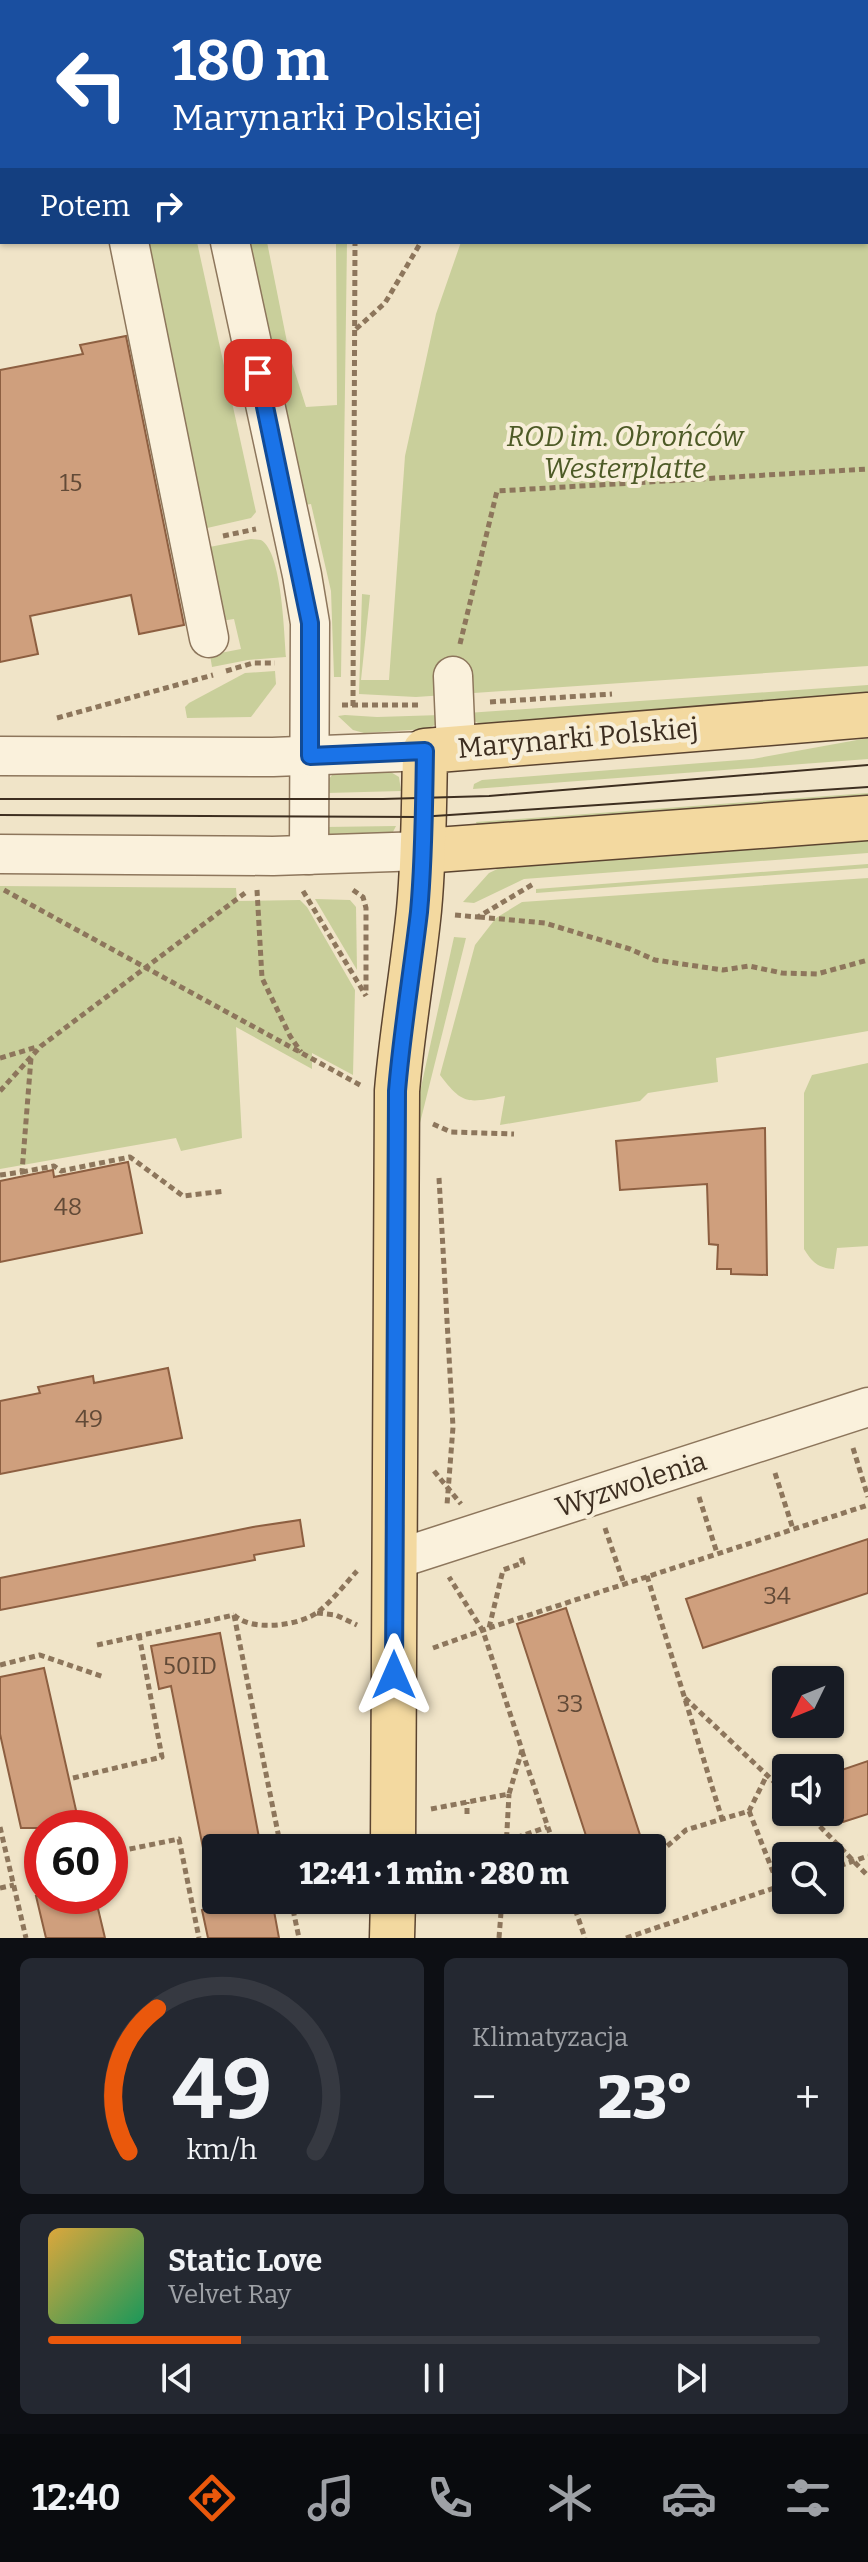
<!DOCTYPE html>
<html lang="pl">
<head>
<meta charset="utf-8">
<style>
  :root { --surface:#171b24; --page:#242831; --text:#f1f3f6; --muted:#9ea1a6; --line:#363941; --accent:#ea580c }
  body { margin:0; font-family:Bitter,serif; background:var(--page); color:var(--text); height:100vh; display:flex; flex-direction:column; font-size:30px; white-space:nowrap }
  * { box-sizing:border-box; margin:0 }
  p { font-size:26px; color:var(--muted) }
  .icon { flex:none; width:44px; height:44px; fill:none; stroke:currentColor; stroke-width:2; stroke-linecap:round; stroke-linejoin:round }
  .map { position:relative; height:1938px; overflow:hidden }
  .side { display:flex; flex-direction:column; gap:20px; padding:20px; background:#0d0f14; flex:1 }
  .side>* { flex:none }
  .guide { position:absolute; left:0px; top:0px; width:868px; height:244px; box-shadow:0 2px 6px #0004; background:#1a4fa0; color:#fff; overflow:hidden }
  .needle { width:52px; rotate:227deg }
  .controls { position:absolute; left:772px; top:1666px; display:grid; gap:16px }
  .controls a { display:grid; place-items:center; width:72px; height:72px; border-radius:8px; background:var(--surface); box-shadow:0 2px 6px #0004; font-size:40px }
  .speed { position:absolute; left:24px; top:1810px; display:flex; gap:16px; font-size:40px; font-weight:700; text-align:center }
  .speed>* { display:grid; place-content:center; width:104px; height:104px; border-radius:50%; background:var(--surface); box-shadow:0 2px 6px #0004; line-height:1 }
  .speed .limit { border:12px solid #d22; background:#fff; color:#111 }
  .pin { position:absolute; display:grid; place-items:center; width:68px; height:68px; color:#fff; margin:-34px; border-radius:16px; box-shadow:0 4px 12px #0006 }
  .me { position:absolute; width:88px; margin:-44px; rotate:0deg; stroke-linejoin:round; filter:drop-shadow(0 0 6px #0008) }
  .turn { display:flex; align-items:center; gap:28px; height:168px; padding:0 40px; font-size:36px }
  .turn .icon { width:104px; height:104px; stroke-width:2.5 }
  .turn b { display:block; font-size:56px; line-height:68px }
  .then { display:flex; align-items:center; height:76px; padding:0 40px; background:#0003; gap:16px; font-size:30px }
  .big { font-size:60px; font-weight:800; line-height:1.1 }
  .side .widget { flex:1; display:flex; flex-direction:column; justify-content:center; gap:12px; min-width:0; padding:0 28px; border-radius:12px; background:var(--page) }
  .side .dial { align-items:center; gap:0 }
  .dial svg { height:208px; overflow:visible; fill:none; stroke:var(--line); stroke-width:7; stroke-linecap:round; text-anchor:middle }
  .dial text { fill:var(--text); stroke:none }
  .song { display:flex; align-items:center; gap:24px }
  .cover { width:96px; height:96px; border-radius:12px; background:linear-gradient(135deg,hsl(40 70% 55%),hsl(150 70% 35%)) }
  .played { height:8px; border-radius:4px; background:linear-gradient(90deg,var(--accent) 25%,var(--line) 25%) }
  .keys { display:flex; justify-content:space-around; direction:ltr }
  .heat { display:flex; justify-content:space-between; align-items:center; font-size:44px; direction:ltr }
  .side .tiles { flex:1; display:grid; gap:20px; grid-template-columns:1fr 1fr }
  .widget:last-child { grid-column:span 2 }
  .trip { position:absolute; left:202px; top:1834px; width:464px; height:80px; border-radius:8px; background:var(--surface); box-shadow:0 2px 6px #0004; font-weight:800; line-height:80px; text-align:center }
  .dock { display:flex; height:128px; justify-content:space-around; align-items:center; background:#090b0e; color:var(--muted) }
  .dock .icon { width:56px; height:56px }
  .dock .selected { color:var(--accent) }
  .dock b { font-size:36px; color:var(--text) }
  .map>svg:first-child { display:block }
</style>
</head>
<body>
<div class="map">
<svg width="868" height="1938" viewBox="0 0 868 1938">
  <rect width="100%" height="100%" fill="#f0e4c8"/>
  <g fill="#c9cf9b">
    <path d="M 371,0 L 868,0 L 868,666 L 416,697 L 359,694 L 362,594 L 370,595 L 361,680 L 389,680 L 405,456 L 436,314 L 461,242 L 866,242 L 866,2 L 371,2 Z"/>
    <path d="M 138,242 L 197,242 L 256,512 L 251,518 L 194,531 Z"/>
    <path d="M 247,242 L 267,242 L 287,342 L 272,356 Z"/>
    <path d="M 336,242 L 347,242 L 341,677 L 334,677 L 331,591 L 311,504 L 305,505 L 276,376 L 282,368 L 292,363 L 306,407 L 337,405 Z"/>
    <path d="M 251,539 L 261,540 C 282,552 284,632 286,657 L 248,660 L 212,667 L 210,655 L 241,649 L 234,619 L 214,622 L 199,549 Z"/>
    <path d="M 275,671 L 276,684 L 251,717 L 187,718 L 185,707 L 189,703 L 245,673 Z"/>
    <path d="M 868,685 L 868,700 L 486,727 L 474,721 L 467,713 Z"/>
    <path d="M 345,715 L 377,717 L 441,715 L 435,725 L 426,729 L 364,733 L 353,730 L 338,716 Z"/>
    <path d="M 868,738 L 868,759 L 473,789 L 474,784 L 482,780 L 753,759 Z"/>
    <path d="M 389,771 L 399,777 L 401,791 L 327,793 L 327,781 L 333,774 Z"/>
    <path d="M 868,793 L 868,801 L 477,825 L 476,822 Z"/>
    <path d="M 396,826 L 392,834 L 328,837 L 325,827 Z"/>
    <path d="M 868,836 L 868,853 L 524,879 L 474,903 L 463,902 L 489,873 L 508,864 Z"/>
    <path d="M 868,864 L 868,868 L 536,893 L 536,889 Z"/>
    <path d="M 868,878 L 868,1031 L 716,1058 L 718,1082 L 648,1093 L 640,1101 L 500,1125 L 505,1096 C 469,1102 464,1107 440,1075 L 475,945 L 496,918 L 522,902 Z"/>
    <path d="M 0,886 L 236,888 L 237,901 L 300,900 L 307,907 L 355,990 L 353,1075 L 312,1053 L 312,1069 L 236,1027 L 242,1138 L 181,1151 L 176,1138 L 0,1169 Z"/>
    <path d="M 315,899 L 350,900 L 356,907 L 357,970 Z"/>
    <path d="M 454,937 L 466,938 L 420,1123 L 416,1162 L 414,1119 Z"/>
    <path d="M 868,1063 L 868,1246 L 837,1248 L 834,1269 C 818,1268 812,1262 804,1249 L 804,1093 L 812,1075 Z"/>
  </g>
  <path fill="#bfc49a" d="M 0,0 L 142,0 L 143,2 L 2,2 L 0,98 Z"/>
  <g fill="#cf9f7d" stroke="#8d5f41" stroke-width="2">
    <path d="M 126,336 L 184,625 L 139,634 L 131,595 L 30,616 L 38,654 L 0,662 L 0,370 L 83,354 L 80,345 Z"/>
    <path d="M 765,1128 L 767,1275 L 731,1274 L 731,1269 L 717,1269 L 718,1245 L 709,1244 L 707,1184 L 620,1190 L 616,1141 Z"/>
    <path d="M 128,1162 L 142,1233 L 0,1262 L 0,1181 L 53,1170 L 54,1177 Z"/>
    <path d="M 168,1368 L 182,1438 L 0,1474 L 0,1401 L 40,1393 L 38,1387 L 93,1376 L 94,1383 Z"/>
    <path d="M 300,1520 L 304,1546 L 254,1555 L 255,1560 L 0,1610 L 0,1578 L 253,1527 Z"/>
    <path d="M 868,1539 L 868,1593 L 703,1648 L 686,1599 Z"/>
    <path d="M 566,1608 L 641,1838 L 611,1848 L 590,1848 L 517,1624 Z"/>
    <path d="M 220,1633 L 234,1706 L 261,1848 L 203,1848 L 171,1686 L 159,1689 L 151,1646 Z"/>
    <path d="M 44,1668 L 80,1828 L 21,1828 L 0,1734 L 0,1677 Z"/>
    <path d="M 868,1761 L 868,1814 L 843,1822 L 830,1783 L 830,1774 Z"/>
    <path d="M 36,1896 L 95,1896 L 105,1938 L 46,1938 Z"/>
    <path d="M 213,1900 L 272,1900 L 279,1938 L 208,1938 L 202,1910 L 214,1908 Z"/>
  </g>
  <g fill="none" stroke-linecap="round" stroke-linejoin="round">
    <g stroke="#8d765c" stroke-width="41">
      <g id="minor">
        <path d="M 178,0 L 178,2"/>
        <path d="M 0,133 L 2,133"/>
        <path d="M 129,242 L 209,638"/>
        <path d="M 230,242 L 302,575 L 310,623 L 309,855"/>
        <path d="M 453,676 L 456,748"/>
        <path d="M 0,756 L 273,757 L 425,751"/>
        <path d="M 0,854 L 273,856 L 423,851"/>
        <path d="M 394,1560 L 868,1407"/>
      </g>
    </g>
    <g stroke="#5b4430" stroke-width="47">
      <g id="major">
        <path d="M 423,851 L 868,818"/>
        <path d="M 393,1848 L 397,1091 C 402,1031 413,970 419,910 C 424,857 424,804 425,751 L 868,715"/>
        <path d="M 392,1938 L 393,1900"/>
      </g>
    </g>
    <g stroke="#8d765c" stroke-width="5" stroke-dasharray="6 4" stroke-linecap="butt">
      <path d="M 357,2 L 357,0"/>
      <path d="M 574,2 L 576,0"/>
      <path d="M 735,2 L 738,0"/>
      <path d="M 866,112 L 868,112"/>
      <path d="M 356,329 L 385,303 L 421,242"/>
      <path d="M 223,536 L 256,529"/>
      <path d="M 460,644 L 497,491 L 868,469"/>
      <path d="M 226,671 L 253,663 L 275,663"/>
      <path d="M 490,702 L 612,694"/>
      <path d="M 342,705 L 420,705"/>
      <path d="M 353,706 L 355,242"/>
      <path d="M 57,718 L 213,675"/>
      <path d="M 4,890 L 360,1085"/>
      <path d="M 257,890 L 262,978 L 290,1036 L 301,1052"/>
      <path d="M 353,890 L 363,897 L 366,908 L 366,995"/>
      <path d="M 303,891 L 366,996"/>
      <path d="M 455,915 L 478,917 L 535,883"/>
      <path d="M 479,917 L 545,923 L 630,949 L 655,960 L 723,970 L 749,966 L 782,973 L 817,974 L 868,960"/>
      <path d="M 0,1058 L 37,1047"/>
      <path d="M 0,1091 L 41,1046 L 245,893"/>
      <path d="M 433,1124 L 451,1132 L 514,1134"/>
      <path d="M 22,1172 L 54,1166 L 61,1171 L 130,1157 L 183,1196 L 225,1191"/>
      <path d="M 0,1175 L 22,1172 L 31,1058"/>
      <path d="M 439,1178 L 453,1427 L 447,1505"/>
      <path d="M 853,1448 L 868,1497"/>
      <path d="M 434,1471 L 461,1504"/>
      <path d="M 775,1473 L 793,1529"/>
      <path d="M 699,1497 L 717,1553"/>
      <path d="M 605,1528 L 624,1584"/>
      <path d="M 647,1576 L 722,1819"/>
      <path d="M 317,1613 L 336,1615 L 357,1625"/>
      <path d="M 234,1615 L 281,1848"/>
      <path d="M 234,1615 C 251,1632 299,1626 318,1612 C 332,1601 345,1584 357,1571"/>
      <path d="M 489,1628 L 868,1505"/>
      <path d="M 97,1645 L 234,1615"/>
      <path d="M 433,1648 L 489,1628 L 503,1570 L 523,1563 L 520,1554"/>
      <path d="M 0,1665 L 40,1655 L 104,1677"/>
      <path d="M 685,1698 L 786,1793"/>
      <path d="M 522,1751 L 555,1848"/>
      <path d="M 73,1778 L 162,1757 L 139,1635"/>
      <path d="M 431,1809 L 509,1794 L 522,1750 L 483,1631 L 449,1577"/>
      <path d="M 749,1811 L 779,1887"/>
      <path d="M 806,1812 L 868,1876"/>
      <path d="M 467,1814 L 467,1802"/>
      <path d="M 0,1827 L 26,1938"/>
      <path d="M 507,1841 L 547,1827"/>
      <path d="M 506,1848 L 509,1794"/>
      <path d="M 110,1853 L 179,1839 L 199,1938"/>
      <path d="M 652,1859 L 686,1830 L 749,1811 L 767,1775"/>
      <path d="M 830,1869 L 868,1856"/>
      <path d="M 0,1888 L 14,1885"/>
      <path d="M 291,1900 L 299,1938"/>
      <path d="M 572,1900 L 585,1938"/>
      <path d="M 499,1938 L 502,1900"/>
      <path d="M 626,1938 L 786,1884"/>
    </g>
    <use href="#minor" stroke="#faf1dc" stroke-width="38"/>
    <use href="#major" stroke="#f3d9a0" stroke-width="44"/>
    <g stroke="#3d2e20" stroke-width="2">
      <path d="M 0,799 L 383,799 L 489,796 L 868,765"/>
      <path d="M 0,815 L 419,817 L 868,787"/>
    </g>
  </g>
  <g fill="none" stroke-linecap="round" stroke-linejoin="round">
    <g stroke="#114b97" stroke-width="20">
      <path id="route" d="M 258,373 L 310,623 L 310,756 L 425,751 C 424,805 424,859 419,912 C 412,972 402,1031 397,1091 L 394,1675"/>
    </g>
    <use href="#route" stroke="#1a73e8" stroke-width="14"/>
  </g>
  <g text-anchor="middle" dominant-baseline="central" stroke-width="8" stroke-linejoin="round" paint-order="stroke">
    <g font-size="24" fill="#624a37">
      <text x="71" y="483">15</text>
      <text x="68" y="1207">48</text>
      <text x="89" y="1419">49</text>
      <text x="777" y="1596">34</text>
      <text x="190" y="1666">50ID</text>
      <text x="570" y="1704">33</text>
    </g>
    <g font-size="28" font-style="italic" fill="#4d5a26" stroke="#f7eed8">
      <text x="625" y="436">ROD im. Obrońców<tspan x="625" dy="32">Westerplatte</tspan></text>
    </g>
    <g font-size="28" fill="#3d2e20" stroke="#f7eed8">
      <text transform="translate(578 738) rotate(-5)">Marynarki Polskiej</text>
      <text transform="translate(631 1484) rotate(-18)">Wyzwolenia</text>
    </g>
  </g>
</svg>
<div class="controls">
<a><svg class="needle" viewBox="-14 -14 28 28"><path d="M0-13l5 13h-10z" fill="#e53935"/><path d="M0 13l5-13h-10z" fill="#9ea1a6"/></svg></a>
<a><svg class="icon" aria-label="sound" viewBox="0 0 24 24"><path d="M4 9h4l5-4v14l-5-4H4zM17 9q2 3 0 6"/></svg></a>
<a><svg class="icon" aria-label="search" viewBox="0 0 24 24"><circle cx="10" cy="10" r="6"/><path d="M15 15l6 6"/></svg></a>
</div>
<div class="speed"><div class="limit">60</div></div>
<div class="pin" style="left:258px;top:373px;background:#d93025"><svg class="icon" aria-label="arrive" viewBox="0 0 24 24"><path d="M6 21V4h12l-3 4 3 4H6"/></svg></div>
<svg class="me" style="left:394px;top:1675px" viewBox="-20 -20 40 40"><path d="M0-17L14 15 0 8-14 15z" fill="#1a73e8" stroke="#fff" stroke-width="4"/></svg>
<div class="trip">12:41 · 1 min · 280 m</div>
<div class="guide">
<div class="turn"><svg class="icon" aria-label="left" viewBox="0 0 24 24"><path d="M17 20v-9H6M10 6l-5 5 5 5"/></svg><div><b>180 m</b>Marynarki Polskiej</div></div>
<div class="then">Potem<svg class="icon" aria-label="right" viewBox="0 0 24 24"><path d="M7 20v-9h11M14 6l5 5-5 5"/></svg></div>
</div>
</div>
<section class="side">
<div class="tiles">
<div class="widget dial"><svg viewBox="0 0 100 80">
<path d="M14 69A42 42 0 1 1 86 69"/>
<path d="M14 69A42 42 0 0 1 25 14" stroke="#ea580c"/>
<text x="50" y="56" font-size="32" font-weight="700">49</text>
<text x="50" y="72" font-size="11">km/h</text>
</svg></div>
<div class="widget"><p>Klimatyzacja</p>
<div class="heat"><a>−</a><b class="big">23°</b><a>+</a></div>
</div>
<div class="widget">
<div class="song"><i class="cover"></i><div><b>Static Love</b><p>Velvet Ray</p></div></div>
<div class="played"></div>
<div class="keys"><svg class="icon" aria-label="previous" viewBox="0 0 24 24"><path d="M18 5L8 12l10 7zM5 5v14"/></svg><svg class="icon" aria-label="pause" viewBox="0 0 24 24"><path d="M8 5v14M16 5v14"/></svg><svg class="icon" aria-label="next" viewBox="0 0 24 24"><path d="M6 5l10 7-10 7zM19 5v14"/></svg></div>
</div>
</div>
</section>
<nav class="dock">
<b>12:40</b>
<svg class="icon selected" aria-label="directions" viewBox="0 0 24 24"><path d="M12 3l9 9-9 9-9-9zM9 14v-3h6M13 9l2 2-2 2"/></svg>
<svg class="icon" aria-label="music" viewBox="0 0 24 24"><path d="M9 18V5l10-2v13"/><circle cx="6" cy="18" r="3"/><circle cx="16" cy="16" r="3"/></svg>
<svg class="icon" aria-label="phone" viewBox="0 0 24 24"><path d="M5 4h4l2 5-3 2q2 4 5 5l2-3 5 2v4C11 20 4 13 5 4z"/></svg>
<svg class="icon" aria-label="climate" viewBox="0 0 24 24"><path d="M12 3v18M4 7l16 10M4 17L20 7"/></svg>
<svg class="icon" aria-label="car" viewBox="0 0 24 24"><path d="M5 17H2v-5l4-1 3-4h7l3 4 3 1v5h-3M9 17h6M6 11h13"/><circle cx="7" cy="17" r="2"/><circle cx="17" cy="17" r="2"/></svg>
<svg class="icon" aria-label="filters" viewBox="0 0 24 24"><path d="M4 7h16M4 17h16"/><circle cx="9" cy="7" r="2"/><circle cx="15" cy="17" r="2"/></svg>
</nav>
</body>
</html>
